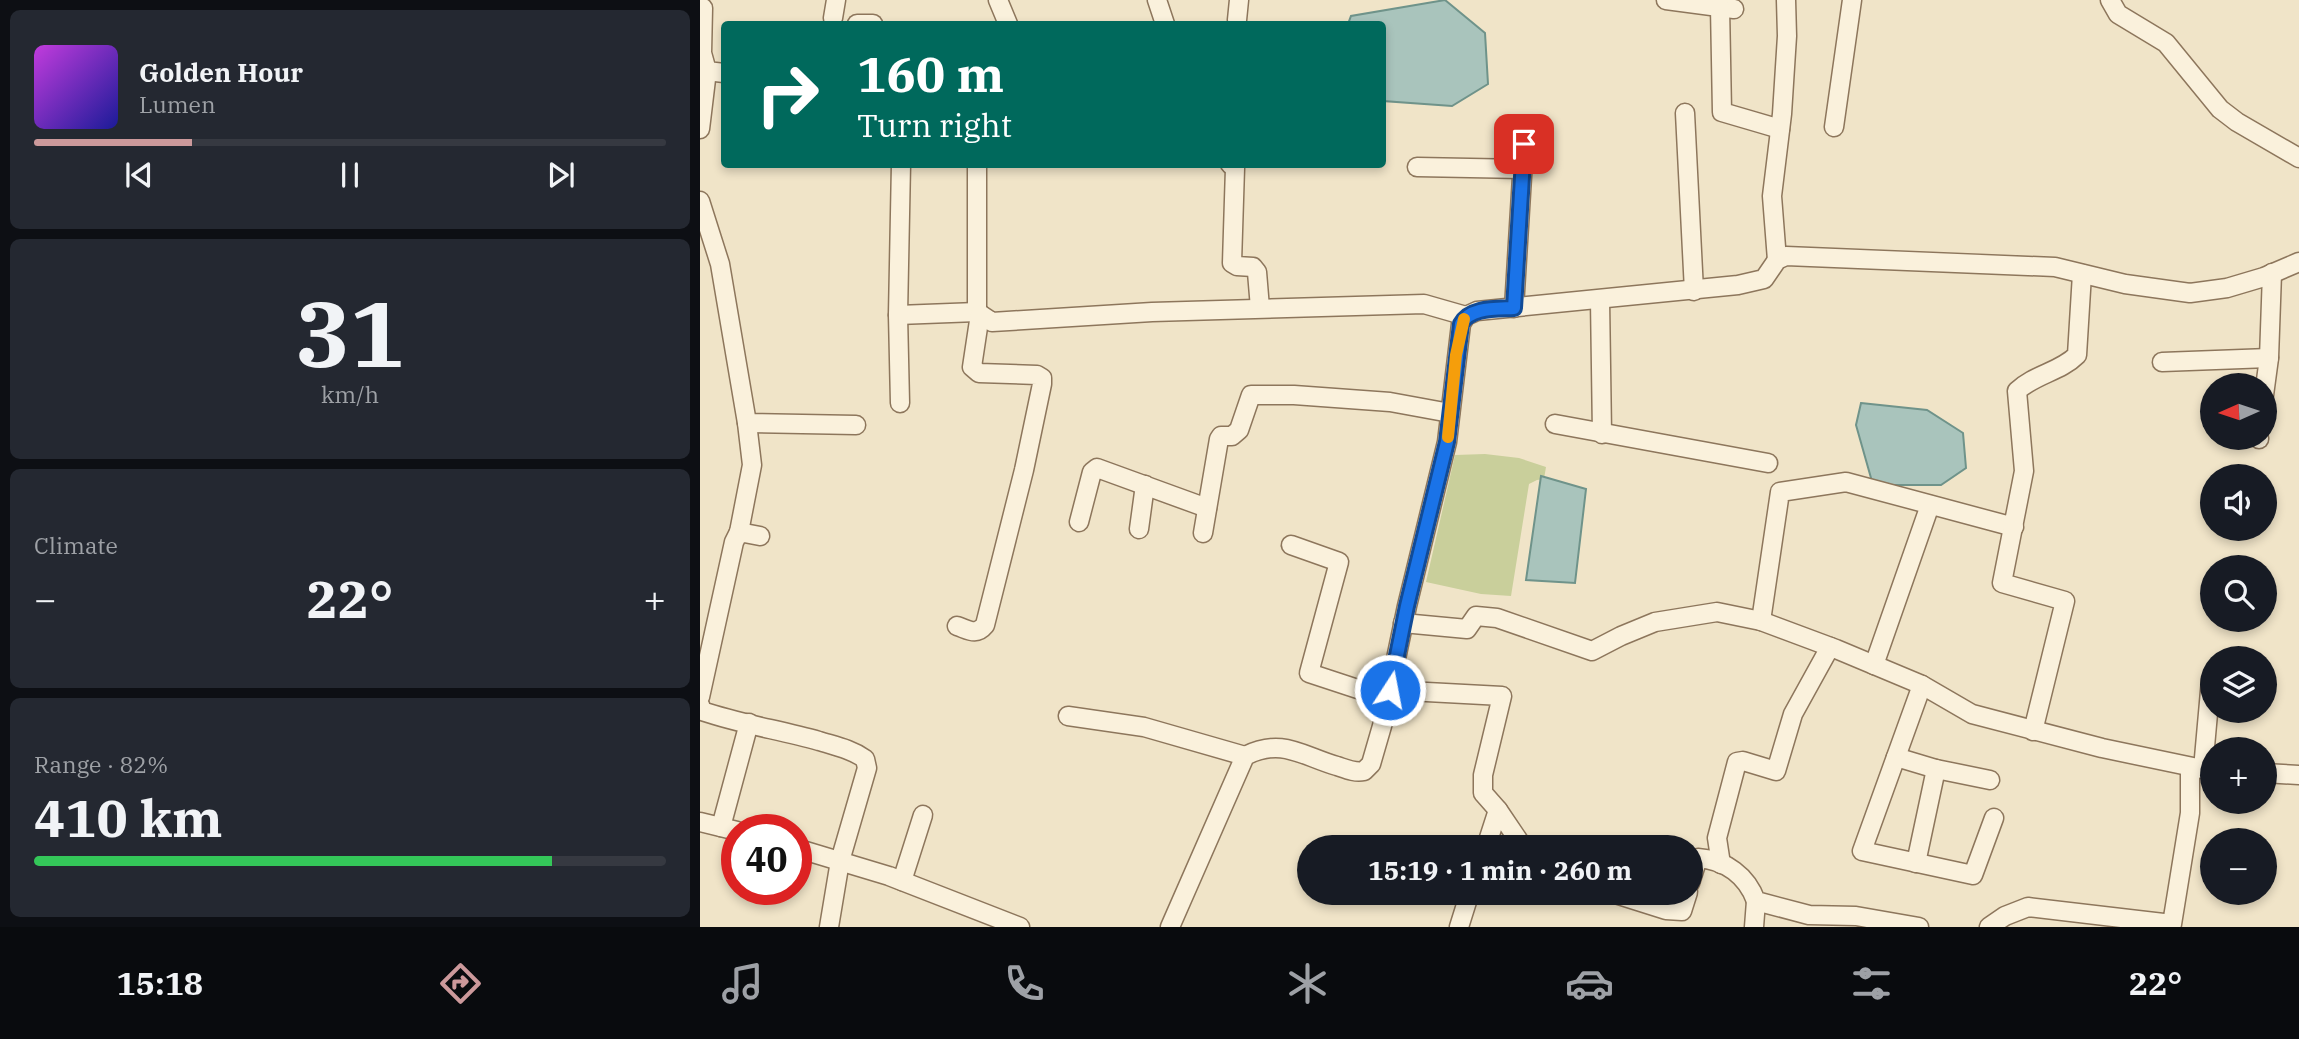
<!DOCTYPE html>
<html lang="en">
<head>
<meta charset="utf-8">
<style>
  :root { --surface:#171b24; --page:#242831; --text:#f1f3f6; --muted:#9ea1a6; --line:#363941; --accent:#cc999b }
  body { margin:0; font-family:"IBM Plex Serif",serif; background:var(--page); color:var(--text); height:100vh; display:flex; flex-direction:column; font-size:26px; white-space:nowrap }
  * { box-sizing:border-box; margin:0 }
  p { font-size:23px; color:var(--muted) }
  .icon { flex:none; width:38px; height:38px; fill:none; stroke:currentColor; stroke-width:2; stroke-linecap:round; stroke-linejoin:round }
  .map { position:relative; flex:1; overflow:hidden }
  .drawer { display:flex; flex-direction:column; gap:10px; padding:10px; background:#0d0f14; width:700px }
  .drawer>* { flex:none }
  .top-card { position:absolute; left:21px; top:21px; width:665px; height:147px; border-radius:7px; box-shadow:0 4px 10px #0003; background:#00695c; color:#fff; overflow:hidden }
  .needle { width:46px; rotate:267deg }
  .tools { position:absolute; left:1500px; top:373px; display:grid; gap:14px }
  .tools a { display:grid; place-items:center; width:77px; height:77px; border-radius:50%; background:var(--surface); box-shadow:0 4px 10px #0003; font-size:35px }
  .speed { position:absolute; left:21px; top:814px; display:flex; gap:14px; font-size:35px; font-weight:700; text-align:center }
  .speed>* { display:grid; place-content:center; width:91px; height:91px; border-radius:50%; background:var(--surface); box-shadow:0 4px 10px #0003; line-height:1 }
  .speed .limit { border:10px solid #d22; background:#fff; color:#111 }
  .pin { position:absolute; display:grid; place-items:center; width:60px; height:60px; color:#fff; margin:-30px; border-radius:14px; box-shadow:0 4px 10px #0006 }
  .me { position:absolute; width:77px; margin:-38px; rotate:11deg; stroke-linejoin:round; filter:drop-shadow(0 0 5px #0008) }
  .turn { display:flex; align-items:center; gap:24px; height:147px; padding:0 21px; font-size:32px }
  .turn .icon { width:91px; height:91px; stroke-width:2.5 }
  .turn b { display:block; font-size:49px; line-height:60px }
  .big { font-size:52px; font-weight:800; line-height:1.1 }
  .drawer .card { flex:1; display:flex; flex-direction:column; justify-content:center; gap:10px; min-width:0; padding:0 24px; border-radius:10px; background:var(--page) }
  .drawer .dial { align-items:center; gap:0 }
  .dial b { font-size:91px; line-height:1 }
  .song { display:flex; align-items:center; gap:21px }
  .cover { width:84px; height:84px; border-radius:10px; background:linear-gradient(135deg,hsl(290 70% 55%),hsl(240 70% 35%)) }
  .played { height:7px; border-radius:4px; background:linear-gradient(90deg,var(--accent) 25%,var(--line) 25%) }
  .keys { display:flex; justify-content:space-around; direction:ltr }
  .heat { display:flex; justify-content:space-between; align-items:center; font-size:38px; direction:ltr }
  .charge { height:10px; border-radius:5px; background:linear-gradient(90deg,#34c759 82%,var(--line) 0) }
  .trip { position:absolute; left:597px; top:835px; width:406px; height:70px; border-radius:35px; background:var(--surface); box-shadow:0 4px 10px #0003; font-weight:800; line-height:70px; text-align:center }
  .tabs { display:flex; height:112px; justify-content:space-around; align-items:center; background:#090b0e; color:var(--muted) }
  .tabs .icon { width:49px; height:49px }
  .tabs .current { color:var(--accent) }
  .tabs b { font-size:32px; color:var(--text) }
  main { display:flex; flex:1; min-height:0 }
  .map>svg:first-child { display:block }
</style>
</head>
<body>
<main>
<section class="drawer">
<div class="card">
<div class="song"><i class="cover"></i><div><b>Golden Hour</b><p>Lumen</p></div></div>
<div class="played"></div>
<div class="keys"><svg class="icon" aria-label="previous" viewBox="0 0 24 24"><path d="M18 5L8 12l10 7zM5 5v14"/></svg><svg class="icon" aria-label="pause" viewBox="0 0 24 24"><path d="M8 5v14M16 5v14"/></svg><svg class="icon" aria-label="next" viewBox="0 0 24 24"><path d="M6 5l10 7-10 7zM19 5v14"/></svg></div>
</div>
<div class="card dial"><b>31</b><p>km/h</p></div>
<div class="card"><p>Climate</p>
<div class="heat"><a>−</a><b class="big">22°</b><a>+</a></div>
</div>
<div class="card"><p>Range · 82%</p><b class="big">410 km</b><div class="charge"></div></div>
</section>
<div class="map">
<svg width="1599" height="927" viewBox="0 0 1599 927">
  <rect width="100%" height="100%" fill="#f0e4c8"/>
  <path fill="#c9cf9b" d="M 785,454 L 819,458 L 846,467 L 844,479 L 837,480 L 829,484 L 811,596 L 781,594 L 726,582 L 755,455 Z"/>
  <g fill="#a9c4bc" stroke="#6f938a" stroke-width="2">
    <path d="M 745,0 L 785,33 L 788,84 L 752,106 L 683,101 L 682,24 L 648,24 L 651,16 Z"/>
    <path d="M 1161,403 L 1227,410 L 1263,433 L 1266,468 L 1241,485 L 1173,485 L 1156,425 Z"/>
    <path d="M 841,476 L 886,489 L 875,583 L 826,580 Z"/>
  </g>
  <g fill="none" stroke-linecap="round" stroke-linejoin="round">
    <g stroke="#8d765c" stroke-width="21">
      <g id="minor">
        <path d="M 298,0 L 308,24"/>
        <path d="M 457,0 L 465,24"/>
        <path d="M 966,0 L 1034,9"/>
        <path d="M 1410,0 L 1418,14 L 1466,43 L 1520,109 L 1537,122 L 1599,158"/>
        <path d="M 1020,7 L 1022,112 L 1080,129"/>
        <path d="M 0,8 L 3,8 L 2,53 L 7,71 L 24,73"/>
        <path d="M 133,18 L 136,0"/>
        <path d="M 537,20 L 539,0"/>
        <path d="M 157,24 L 173,24"/>
        <path d="M 985,113 L 994,291"/>
        <path d="M 1134,127 L 1152,0"/>
        <path d="M 0,129 L 7,71"/>
        <path d="M 530,164 L 535,168 L 532,263 L 537,266 L 553,267 L 557,272 L 560,308"/>
        <path d="M 717,167 L 823,169"/>
        <path d="M 0,201 L 20,264 L 47,423 L 156,425"/>
        <path d="M 1077,260 L 1072,196 L 1082,114 L 1087,36 L 1086,0"/>
        <path d="M 900,300 L 902,434"/>
        <path d="M 814,308 L 824,144"/>
        <path d="M 277,312 L 277,164"/>
        <path d="M 198,315 L 277,312 L 292,322 L 452,312 L 724,304 L 766,316"/>
        <path d="M 1462,362 L 1569,358"/>
        <path d="M 1564,395 L 1569,358 L 1572,273"/>
        <path d="M 200,403 L 198,315 L 201,164"/>
        <path d="M 855,424 L 1068,463"/>
        <path d="M 1559,439 L 1559,438"/>
        <path d="M 379,522 L 392,472 L 397,468 L 507,508"/>
        <path d="M 439,529 L 445,485"/>
        <path d="M 39,532 L 52,465 L 47,423"/>
        <path d="M 503,533 L 519,439 L 521,436 L 532,436 L 539,430 L 551,395 L 594,395 L 690,402 L 750,413"/>
        <path d="M 591,545 L 639,562 L 609,673 L 688,699"/>
        <path d="M 1061,621 L 1080,492 L 1146,482 L 1314,527"/>
        <path d="M 703,623 L 767,629 L 776,616 L 797,618 L 892,651 L 921,636 L 955,622 L 1017,612 L 1061,621 L 1136,649 L 1222,685 L 1272,714 L 1402,748 L 1512,771"/>
        <path d="M 257,626 C 269,630 276,636 285,625 L 324,470 L 342,384 L 342,378 L 337,375 L 279,373 L 272,367 L 280,314"/>
        <path d="M 1174,665 L 1230,505"/>
        <path d="M 1222,685 L 1162,851 L 1273,875 L 1294,818"/>
        <path d="M 689,690 L 802,696 L 783,775 L 783,793 L 798,810 L 823,847"/>
        <path d="M 0,697 L 34,542 L 39,532 L 60,536"/>
        <path d="M 0,705 L 2,711 C 40,724 80,730 119,741 C 135,746 151,749 165,759 L 167,768 L 140,861 L 129,927"/>
        <path d="M 368,716 L 444,727 L 545,756"/>
        <path d="M 1333,731 L 1365,601 L 1302,583 L 1324,471 L 1317,391 C 1335,374 1360,372 1377,355 L 1382,274"/>
        <path d="M 1196,757 L 1236,769 L 1290,780"/>
        <path d="M 1503,769 L 1511,680"/>
        <path d="M 1564,773 L 1599,775"/>
        <path d="M 0,822 L 37,831"/>
        <path d="M 21,827 L 49,723"/>
        <path d="M 786,847 L 798,810"/>
        <path d="M 96,848 L 189,876 L 320,927"/>
        <path d="M 1216,863 L 1236,769"/>
        <path d="M 1021,864 L 1017,838 L 1037,762 L 1043,761 L 1076,771 L 1093,714 L 1130,647"/>
        <path d="M 202,881 L 223,815"/>
        <path d="M 990,883 L 998,858 C 1026,860 1047,876 1056,901 L 1109,915 L 1156,916 L 1219,927"/>
        <path d="M 909,892 L 966,910 L 982,911 L 988,892"/>
        <path d="M 470,927 L 545,756 C 582,737 602,756 637,766 C 646,769 655,773 664,771 L 671,764 L 682,726 L 707,606 L 747,442 L 761,324 L 766,316 L 777,311 L 1038,285 L 1064,279 L 1077,260 L 1086,256 L 1355,267 L 1425,284 L 1490,293 L 1527,288 L 1564,277 L 1599,262"/>
        <path d="M 759,927 L 770,892"/>
        <path d="M 1054,927 L 1056,901"/>
        <path d="M 1289,927 L 1305,916 L 1328,907 L 1472,924 L 1490,813 L 1490,768"/>
      </g>
    </g>
    <use href="#minor" stroke="#faf1dc" stroke-width="18"/>
  </g>
  <g fill="none" stroke-linecap="round" stroke-linejoin="round">
    <g stroke="#114b97" stroke-width="18">
      <path id="route" d="M 690,690 L 707,606 L 747,442 L 761,324 C 770,307 796,309 814,308 L 824,144"/>
    </g>
    <use href="#route" stroke="#1a73e8" stroke-width="12"/>
    <path stroke="#f59e0b" stroke-width="12" d="M 748,437 L 756,355 L 764,319"/>
  </g>
</svg>
<div class="tools">
<a><svg class="needle" viewBox="-14 -14 28 28"><path d="M0-13l5 13h-10z" fill="#e53935"/><path d="M0 13l5-13h-10z" fill="#9ea1a6"/></svg></a>
<a><svg class="icon" aria-label="sound" viewBox="0 0 24 24"><path d="M4 9h4l5-4v14l-5-4H4zM17 9q2 3 0 6"/></svg></a>
<a><svg class="icon" aria-label="search" viewBox="0 0 24 24"><circle cx="10" cy="10" r="6"/><path d="M15 15l6 6"/></svg></a>
<a><svg class="icon" aria-label="layers" viewBox="0 0 24 24"><path d="M12 4l9 5-9 5-9-5zM3 14l9 5 9-5"/></svg></a>
<a>+</a>
<a>−</a>
</div>
<div class="speed"><div class="limit">40</div></div>
<div class="pin" style="left:824px;top:144px;background:#d93025"><svg class="icon" aria-label="arrive" viewBox="0 0 24 24"><path d="M6 21V4h12l-3 4 3 4H6"/></svg></div>
<svg class="me" style="left:690px;top:690px" viewBox="-20 -20 40 40"><circle r="17" fill="#1a73e8" stroke="#fff" stroke-width="3"/><path d="M0-11L8 9 0 5-8 9z" fill="#fff"/></svg>
<div class="trip">15:19 · 1 min · 260 m</div>
<div class="top-card">
<div class="turn"><svg class="icon" aria-label="right" viewBox="0 0 24 24"><path d="M7 20v-9h11M14 6l5 5-5 5"/></svg><div><b>160 m</b>Turn right</div></div>
</div>
</div>
</main>
<nav class="tabs">
<b>15:18</b>
<svg class="icon current" aria-label="directions" viewBox="0 0 24 24"><path d="M12 3l9 9-9 9-9-9zM9 14v-3h6M13 9l2 2-2 2"/></svg>
<svg class="icon" aria-label="music" viewBox="0 0 24 24"><path d="M9 18V5l10-2v13"/><circle cx="6" cy="18" r="3"/><circle cx="16" cy="16" r="3"/></svg>
<svg class="icon" aria-label="phone" viewBox="0 0 24 24"><path d="M5 4h4l2 5-3 2q2 4 5 5l2-3 5 2v4C11 20 4 13 5 4z"/></svg>
<svg class="icon" aria-label="climate" viewBox="0 0 24 24"><path d="M12 3v18M4 7l16 10M4 17L20 7"/></svg>
<svg class="icon" aria-label="car" viewBox="0 0 24 24"><path d="M5 17H2v-5l4-1 3-4h7l3 4 3 1v5h-3M9 17h6M6 11h13"/><circle cx="7" cy="17" r="2"/><circle cx="17" cy="17" r="2"/></svg>
<svg class="icon" aria-label="filters" viewBox="0 0 24 24"><path d="M4 7h16M4 17h16"/><circle cx="9" cy="7" r="2"/><circle cx="15" cy="17" r="2"/></svg>
<b>22°</b>
</nav>
</body>
</html>
